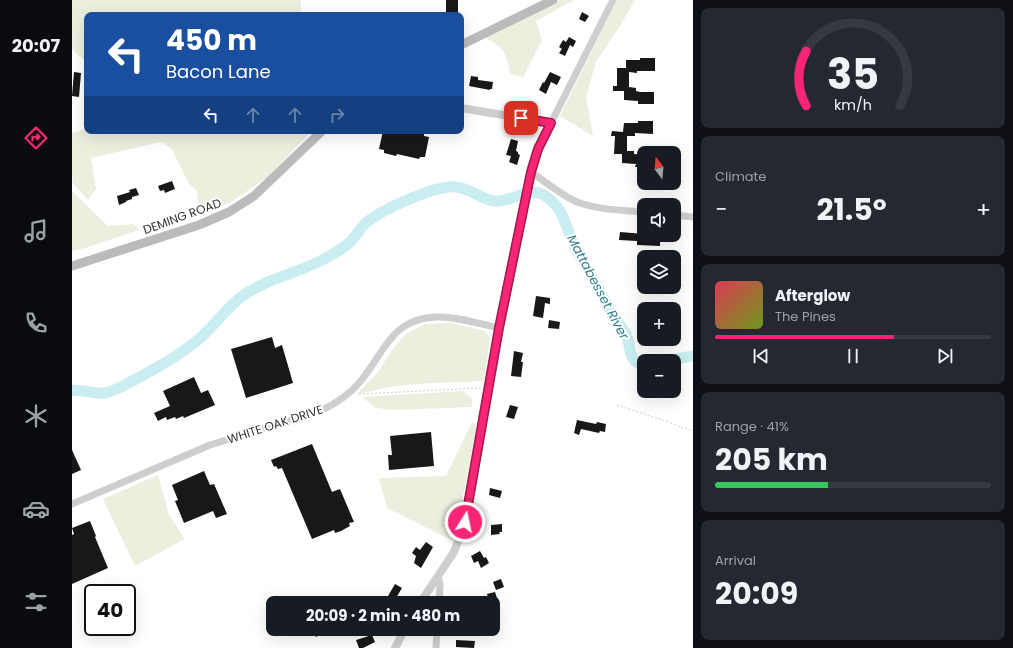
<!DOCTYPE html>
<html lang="en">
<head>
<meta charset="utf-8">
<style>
  :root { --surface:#171b24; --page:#242831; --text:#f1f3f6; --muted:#9ea1a6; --line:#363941; --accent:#f72574 }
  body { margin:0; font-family:Poppins,sans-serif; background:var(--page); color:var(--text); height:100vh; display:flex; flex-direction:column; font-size:15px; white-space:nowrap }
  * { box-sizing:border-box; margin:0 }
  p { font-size:13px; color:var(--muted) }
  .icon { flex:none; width:22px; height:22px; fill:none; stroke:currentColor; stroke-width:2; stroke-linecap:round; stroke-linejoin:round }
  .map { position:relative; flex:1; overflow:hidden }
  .sheet { display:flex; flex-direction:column; gap:8px; padding:8px; background:#0d0f14; width:320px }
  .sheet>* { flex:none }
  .banner { position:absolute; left:12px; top:12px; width:380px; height:122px; border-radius:8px; box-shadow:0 4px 16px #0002; background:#1a4fa0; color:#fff; overflow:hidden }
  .needle { width:26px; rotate:344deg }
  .tools { position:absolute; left:565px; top:146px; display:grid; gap:8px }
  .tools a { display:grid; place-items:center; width:44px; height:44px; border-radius:8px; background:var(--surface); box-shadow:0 4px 16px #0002; font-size:20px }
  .speed { position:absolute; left:12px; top:584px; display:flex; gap:8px; font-size:20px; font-weight:700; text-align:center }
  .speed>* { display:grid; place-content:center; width:52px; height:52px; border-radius:50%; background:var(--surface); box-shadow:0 4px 16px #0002; line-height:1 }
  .speed .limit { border:2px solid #111; border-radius:6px; background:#fff; color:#111 }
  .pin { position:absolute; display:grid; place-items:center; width:34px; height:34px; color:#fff; margin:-17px; border-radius:8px; box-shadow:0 2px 6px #0006 }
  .me { position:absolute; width:44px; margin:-22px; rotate:10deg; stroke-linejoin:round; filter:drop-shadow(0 0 3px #0008) }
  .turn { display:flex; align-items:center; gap:14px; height:84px; padding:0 16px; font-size:18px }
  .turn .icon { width:52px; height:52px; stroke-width:2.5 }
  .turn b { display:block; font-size:28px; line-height:34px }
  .lanes { display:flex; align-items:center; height:38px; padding:0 16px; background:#0003; justify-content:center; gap:20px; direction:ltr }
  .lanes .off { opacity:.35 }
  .big { font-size:30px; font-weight:700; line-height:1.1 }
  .sheet .widget { flex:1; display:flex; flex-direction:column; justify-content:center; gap:6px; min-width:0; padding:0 14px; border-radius:8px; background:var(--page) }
  .sheet .dial { align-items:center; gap:0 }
  .dial svg { height:104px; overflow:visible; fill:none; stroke:var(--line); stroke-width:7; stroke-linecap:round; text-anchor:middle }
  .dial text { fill:var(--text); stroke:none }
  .song { display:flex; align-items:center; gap:12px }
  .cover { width:48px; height:48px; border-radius:6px; background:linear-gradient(135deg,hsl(350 70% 55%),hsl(80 70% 35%)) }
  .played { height:4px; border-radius:2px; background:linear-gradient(90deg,var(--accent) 65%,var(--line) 65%) }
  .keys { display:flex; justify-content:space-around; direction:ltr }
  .heat { display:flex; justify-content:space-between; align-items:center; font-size:22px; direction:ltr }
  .charge { height:6px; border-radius:3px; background:linear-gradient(90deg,#34c759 41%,var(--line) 0) }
  .trip { position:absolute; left:194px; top:596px; width:234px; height:40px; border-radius:8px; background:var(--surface); box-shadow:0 4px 16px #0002; font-weight:700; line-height:40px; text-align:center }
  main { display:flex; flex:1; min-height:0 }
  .menu { display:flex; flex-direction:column; width:72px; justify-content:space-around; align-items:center; background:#090b0e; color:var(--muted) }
  .menu .icon { width:28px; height:28px }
  .menu .on { color:var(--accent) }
  .menu b { font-size:18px; color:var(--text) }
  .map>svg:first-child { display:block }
</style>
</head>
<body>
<main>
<nav class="menu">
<b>20:07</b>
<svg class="icon on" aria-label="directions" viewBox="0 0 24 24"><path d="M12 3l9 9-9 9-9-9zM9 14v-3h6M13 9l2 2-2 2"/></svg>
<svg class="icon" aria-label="music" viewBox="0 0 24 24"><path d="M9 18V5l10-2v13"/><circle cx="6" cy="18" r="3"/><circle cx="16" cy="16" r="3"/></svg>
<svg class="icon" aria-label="phone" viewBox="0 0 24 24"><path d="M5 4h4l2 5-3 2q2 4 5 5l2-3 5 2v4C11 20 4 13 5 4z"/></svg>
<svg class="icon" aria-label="climate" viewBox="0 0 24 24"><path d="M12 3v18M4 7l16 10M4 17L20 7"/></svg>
<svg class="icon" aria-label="car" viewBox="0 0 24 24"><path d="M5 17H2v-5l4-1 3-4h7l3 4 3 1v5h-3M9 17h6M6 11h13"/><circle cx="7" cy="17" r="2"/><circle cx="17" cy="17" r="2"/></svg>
<svg class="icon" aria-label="filters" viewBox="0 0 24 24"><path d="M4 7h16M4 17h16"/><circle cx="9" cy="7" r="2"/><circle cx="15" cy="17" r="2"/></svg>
</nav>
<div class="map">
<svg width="621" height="648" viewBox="0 0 621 648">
  <rect width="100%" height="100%" fill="#fff"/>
  <g fill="#ecefde">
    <path d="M 0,0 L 229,0 L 229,15 L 15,15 L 15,63 L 0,49 Z"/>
    <path d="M 488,0 L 502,0 L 464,21 L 470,40 L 451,77 L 438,74 C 436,58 433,48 418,40 L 416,41 L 415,37 Z"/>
    <path d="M 545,0 L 563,0 L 546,29 L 524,62 L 514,97 L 521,136 L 488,116 Z"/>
    <path d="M 15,128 L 15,131 L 23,131 L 29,133 L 31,131 L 240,131 L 197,176 L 159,202 L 127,215 L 125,191 L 117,184 L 99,148 L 89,142 L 19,158 L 24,189 L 16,200 L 1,184 L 0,174 L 0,133 Z"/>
    <path d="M 0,191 L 36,226 L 62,224 L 67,230 L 13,248 L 0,251 Z"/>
    <path d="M 379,323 L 413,331 L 418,338 L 412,381 L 361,383 L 322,386 L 285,394 L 305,373 L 323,346 L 335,333 L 353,324 Z"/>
    <path d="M 391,391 L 400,399 L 400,407 L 321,410 L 304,408 L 290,397 Z"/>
    <path d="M 400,422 L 405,425 L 386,522 L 381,541 L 315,508 L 307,478 L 374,476 Z"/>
    <path d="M 86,475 L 97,515 L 113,539 L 63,566 L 31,499 Z"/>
  </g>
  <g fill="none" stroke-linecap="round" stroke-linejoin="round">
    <g stroke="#c9edf0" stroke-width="11">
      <path d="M 594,361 L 621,356"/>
      <path d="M 0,390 C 11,390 23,394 33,393 C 44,391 54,384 64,379 C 85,368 108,355 127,339 C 142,326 153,310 169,297 C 193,279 224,274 250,260 C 260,255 270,250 278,242 C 284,236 288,228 295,222 C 311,209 364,185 384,187 C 398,188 409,199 422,201 C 437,203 450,190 466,193 C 474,194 481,202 486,208 C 494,220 497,236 504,249 C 511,262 519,275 526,288 C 531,296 535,306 540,314 C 544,320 549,326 553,332 C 560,344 554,362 572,365"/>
    </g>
  </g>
  <g fill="#181818">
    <rect x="374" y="0" width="12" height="15"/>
    <path d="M 510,12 L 517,16 L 513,22 L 507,19 Z"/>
    <path d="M 497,37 L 504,41 L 501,47 L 498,45 L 493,56 L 487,53 L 490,49 L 487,47 L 491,40 L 494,42 Z"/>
    <path d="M 568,58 L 583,58 L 583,71 L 565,71 L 565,73 L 557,72 L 557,87 L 564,88 L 564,91 L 568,92 L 582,92 L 582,104 L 566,104 L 566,101 L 552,100 L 552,91 L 541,91 L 541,86 L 545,86 L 545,68 L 554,68 L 554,60 L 568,60 Z"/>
    <path d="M 2,72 L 9,73 L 7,97 L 0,96 Z"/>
    <path d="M 478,72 L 489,77 L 485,85 L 479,82 L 474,94 L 467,90 L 471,82 L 472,83 Z"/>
    <path d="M 399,76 L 406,77 L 406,80 L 421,82 L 420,89 L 418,89 L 418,90 L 397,86 Z"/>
    <path d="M 566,121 L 581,121 L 581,134 L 563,133 L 563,136 L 555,136 L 555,151 L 562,151 L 562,154 L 572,155 L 572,167 L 563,167 L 564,164 L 550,163 L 550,154 L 542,154 L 543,136 L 539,136 L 540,131 L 551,132 L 552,123 L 566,123 Z"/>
    <path d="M 311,131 L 327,131 L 339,133 L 340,131 L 341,131 L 352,134 L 352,136 L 357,137 L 353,157 L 348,157 L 347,159 L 325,154 L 324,156 L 312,153 L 312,150 L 307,149 Z"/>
    <path d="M 439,139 L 446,141 L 444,151 L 446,152 L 446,154 L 448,155 L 445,165 L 437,162 L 439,156 L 434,155 Z"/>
    <path d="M 100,181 L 103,189 L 93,193 L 92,190 L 88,191 L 86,186 Z"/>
    <path d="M 64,188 L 67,195 L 60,197 L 60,199 L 54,201 L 54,202 L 47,205 L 45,196 L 58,192 L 57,190 Z"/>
    <path d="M 548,232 L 572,234 L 572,235 L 588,235 L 588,246 L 565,245 L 565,241 L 547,240 Z"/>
    <path d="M 464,296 L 478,298 L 478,304 L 473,303 L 471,318 L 461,316 Z"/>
    <path d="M 477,320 L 488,322 L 487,329 L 476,328 Z"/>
    <path d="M 200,337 L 203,348 L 210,345 L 221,383 L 174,398 L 159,349 Z"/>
    <path d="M 442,351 L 451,353 L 449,362 L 451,362 L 449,377 L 439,376 Z"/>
    <path d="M 122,377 L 129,393 L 136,390 L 143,405 L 112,418 L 111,416 L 104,419 L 103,417 L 95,420 L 94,417 L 86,421 L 82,413 L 98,406 L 91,391 Z"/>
    <path d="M 438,405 L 446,407 L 442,419 L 434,417 Z"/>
    <path d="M 505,420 L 524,424 L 525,422 L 534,424 L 533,432 L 528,431 L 527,433 L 509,429 L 507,435 L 502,433 Z"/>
    <path d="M 359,432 L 362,466 L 317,470 L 316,455 L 320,455 L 318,436 Z"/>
    <path d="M 240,444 L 260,492 L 268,489 L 282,522 L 277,523 L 278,526 L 269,531 L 263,533 L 262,530 L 240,539 L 210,468 L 206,469 L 204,466 L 202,467 L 199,460 Z"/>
    <path d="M 0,450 L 9,470 L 0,474 Z"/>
    <path d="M 132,471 L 138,485 L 142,484 L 155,514 L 144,518 L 141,511 L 112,523 L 103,501 L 106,500 L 100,485 Z"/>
    <path d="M 418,488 L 430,491 L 428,498 L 417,495 Z"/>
    <path d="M 18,521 L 24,536 L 23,537 L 36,568 L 0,584 L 0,535 L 2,534 L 0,528 Z"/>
    <path d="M 430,524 L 430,532 L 427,532 L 428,534 L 419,535 L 419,525 Z"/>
    <path d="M 354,542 L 361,547 L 349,568 L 342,563 L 344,556 L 340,553 L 344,547 L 348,550 Z"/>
    <path d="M 408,551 L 412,558 L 414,557 L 417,563 L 409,568 L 406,561 L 402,563 L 399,556 Z"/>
    <path d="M 429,579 L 432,587 L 424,590 L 421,582 Z"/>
    <path d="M 323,584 L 330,588 L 321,603 L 312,603 Z"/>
    <path d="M 423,592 L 425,598 L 417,601 L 415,594 Z"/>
    <path d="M 240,629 L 257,629 L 244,637 Z"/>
    <path d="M 300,635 L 303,642 L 291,648 L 287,648 L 284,640 Z"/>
    <path d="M 384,640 L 403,641 L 402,648 L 384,647 Z"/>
  </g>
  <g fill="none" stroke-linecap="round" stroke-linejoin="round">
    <g stroke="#cecece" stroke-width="1" stroke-dasharray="2 2" stroke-linecap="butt">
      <path d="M 287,394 L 410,388"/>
      <path d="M 545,405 L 582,417 L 621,431"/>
    </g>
    <g stroke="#cecece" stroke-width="7">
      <path d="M 479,123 L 541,0"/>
      <path d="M 459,172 C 474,182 489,195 505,202 C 526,210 550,210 572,212"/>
      <path d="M 602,215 L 621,217"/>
      <path d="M 0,504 L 138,445 L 248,411 C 263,404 276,396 287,383 C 312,354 318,319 364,317 C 384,316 407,324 427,328"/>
      <path d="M 366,577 L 368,584 L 367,603"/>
      <path d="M 364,648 L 365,629"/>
    </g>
    <g stroke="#cecece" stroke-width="8">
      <path d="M 348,603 L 382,552 L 393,522 L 427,328 L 458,177 L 466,149 L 479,123 L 389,108"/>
      <path d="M 323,648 L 333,629"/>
    </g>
    <g stroke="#bbb" stroke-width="9">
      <path d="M 389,45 L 481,0"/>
      <path d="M 0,266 L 127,225 L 157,212 L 182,196 L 250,131"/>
    </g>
  </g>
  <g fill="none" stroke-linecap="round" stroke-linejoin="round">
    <g stroke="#a1184b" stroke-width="10">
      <path id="route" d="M 393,522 L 427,328 L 459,172 L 466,149 L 479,123 L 449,118"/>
    </g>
    <use href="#route" stroke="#f72574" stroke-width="7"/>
  </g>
  <g text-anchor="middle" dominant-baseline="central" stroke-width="4" stroke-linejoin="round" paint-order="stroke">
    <g font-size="12" fill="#313131" stroke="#fff">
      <text transform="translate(110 216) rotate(-20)">DEMING ROAD</text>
      <text transform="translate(203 424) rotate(-18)">WHITE OAK DRIVE</text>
    </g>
    <g font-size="13" font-style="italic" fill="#308088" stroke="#fff">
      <text transform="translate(526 287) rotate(62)">Mattabesset River</text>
    </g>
  </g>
</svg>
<div class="tools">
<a><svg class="needle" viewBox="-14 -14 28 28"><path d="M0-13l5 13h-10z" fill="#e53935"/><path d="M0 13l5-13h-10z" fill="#9ea1a6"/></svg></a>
<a><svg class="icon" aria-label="sound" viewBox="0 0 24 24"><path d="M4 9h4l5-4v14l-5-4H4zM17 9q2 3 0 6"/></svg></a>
<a><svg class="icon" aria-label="layers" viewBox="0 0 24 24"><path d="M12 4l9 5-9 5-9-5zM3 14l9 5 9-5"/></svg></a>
<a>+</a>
<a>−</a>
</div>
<div class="speed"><div class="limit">40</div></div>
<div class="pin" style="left:449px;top:118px;background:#d93025"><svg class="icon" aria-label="arrive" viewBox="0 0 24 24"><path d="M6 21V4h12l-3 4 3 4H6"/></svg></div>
<svg class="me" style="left:393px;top:522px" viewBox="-20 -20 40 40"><circle r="17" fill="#f72574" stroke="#fff" stroke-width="3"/><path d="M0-11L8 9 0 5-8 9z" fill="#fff"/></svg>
<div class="trip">20:09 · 2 min · 480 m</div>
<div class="banner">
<div class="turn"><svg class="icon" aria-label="left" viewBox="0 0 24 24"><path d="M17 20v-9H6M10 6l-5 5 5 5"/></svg><div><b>450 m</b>Bacon Lane</div></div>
<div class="lanes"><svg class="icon" aria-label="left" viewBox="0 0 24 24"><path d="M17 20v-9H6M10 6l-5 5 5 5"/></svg><svg class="icon off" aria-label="ahead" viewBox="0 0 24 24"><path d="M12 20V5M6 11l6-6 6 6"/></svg><svg class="icon off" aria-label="ahead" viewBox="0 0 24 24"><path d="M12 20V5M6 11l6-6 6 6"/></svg><svg class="icon off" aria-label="right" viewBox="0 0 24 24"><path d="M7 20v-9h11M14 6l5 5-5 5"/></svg></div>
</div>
</div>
<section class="sheet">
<div class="widget dial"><svg viewBox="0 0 100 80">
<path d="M14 69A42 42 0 1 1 86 69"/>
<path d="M14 69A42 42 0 0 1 14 27" stroke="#f72574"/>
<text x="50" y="56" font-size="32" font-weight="700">35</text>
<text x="50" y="72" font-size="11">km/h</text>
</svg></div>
<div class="widget"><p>Climate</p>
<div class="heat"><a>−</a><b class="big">21.5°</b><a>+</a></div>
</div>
<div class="widget">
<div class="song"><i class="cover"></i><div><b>Afterglow</b><p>The Pines</p></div></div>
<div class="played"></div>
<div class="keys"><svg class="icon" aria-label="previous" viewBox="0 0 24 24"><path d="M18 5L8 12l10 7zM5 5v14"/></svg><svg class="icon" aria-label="pause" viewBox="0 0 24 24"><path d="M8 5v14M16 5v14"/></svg><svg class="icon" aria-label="next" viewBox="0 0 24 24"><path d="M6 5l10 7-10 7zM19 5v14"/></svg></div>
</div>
<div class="widget"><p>Range · 41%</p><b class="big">205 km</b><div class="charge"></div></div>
<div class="widget"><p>Arrival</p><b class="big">20:09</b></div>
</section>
</main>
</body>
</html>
